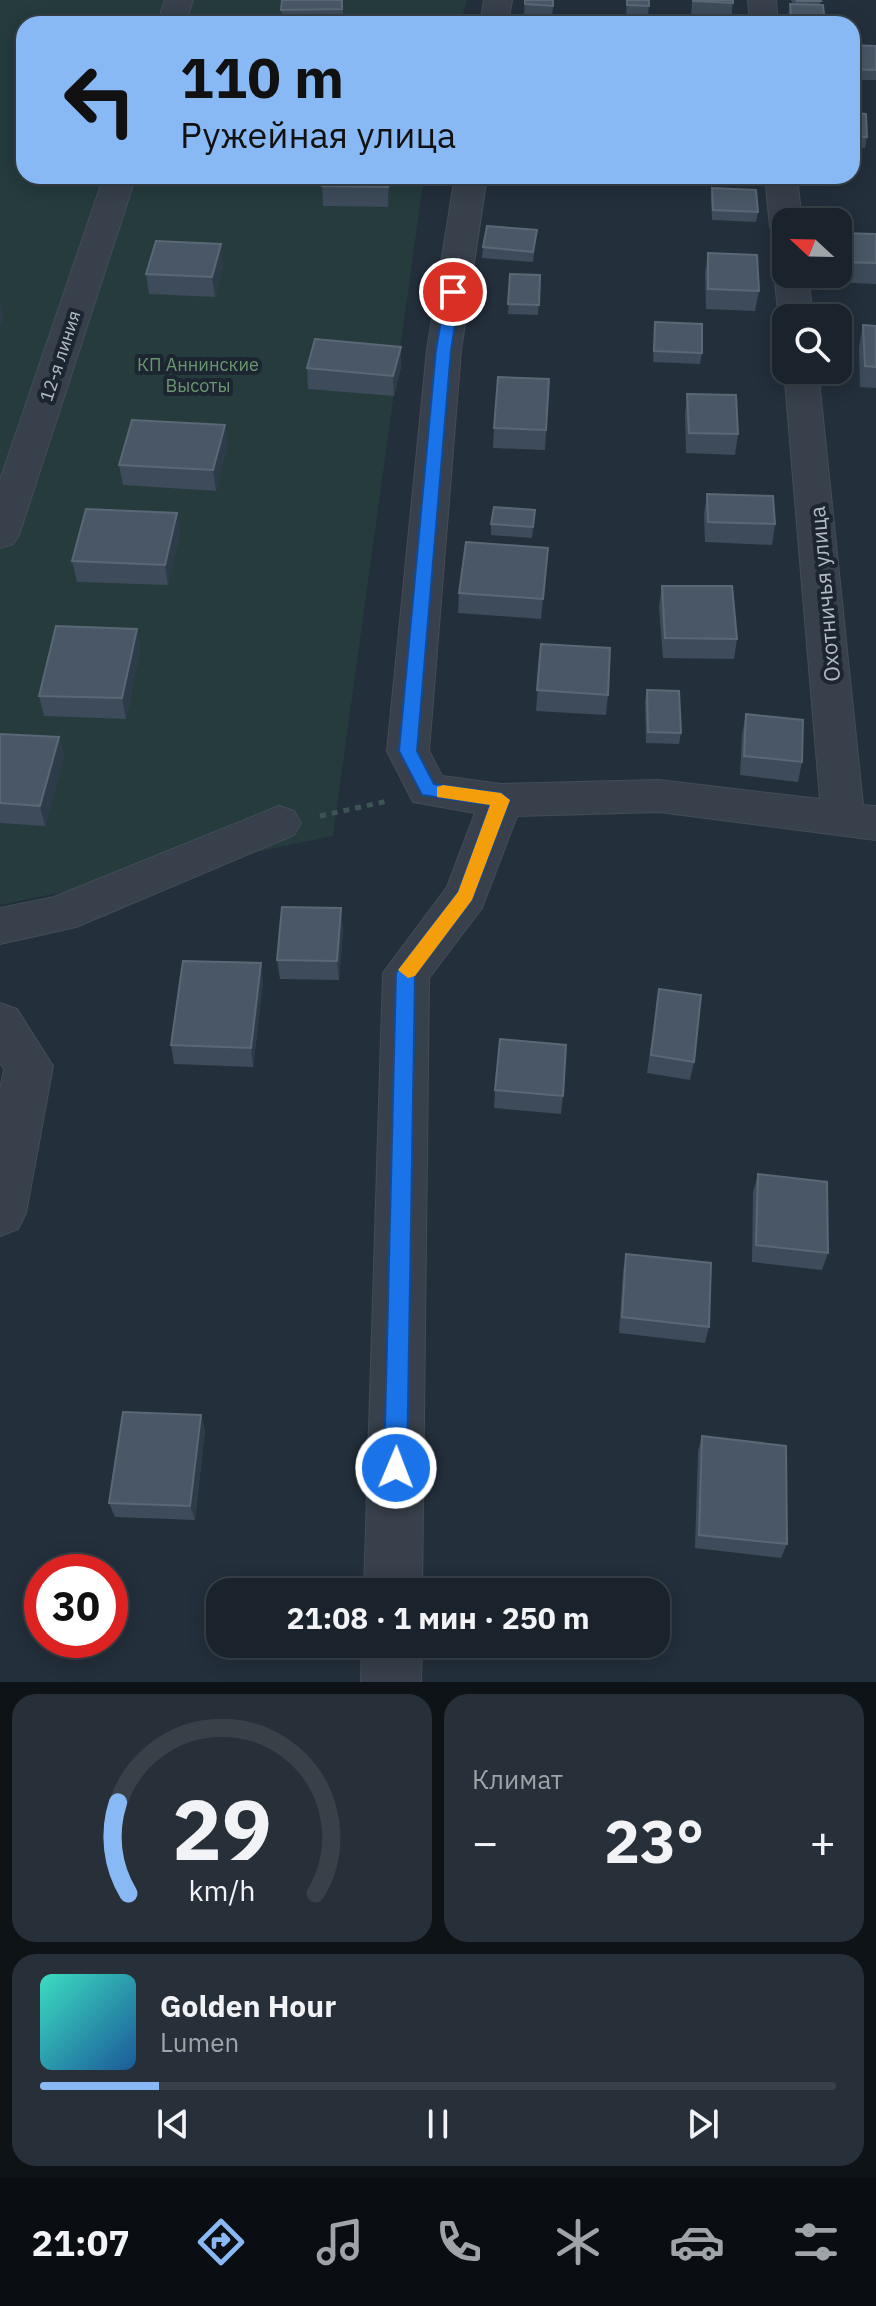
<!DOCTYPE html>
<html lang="ru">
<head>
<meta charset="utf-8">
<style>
  :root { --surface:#1a232c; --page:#272f38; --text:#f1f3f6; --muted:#9fa4a9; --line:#384048; --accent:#89b9f5 }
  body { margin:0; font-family:"IBM Plex Sans",sans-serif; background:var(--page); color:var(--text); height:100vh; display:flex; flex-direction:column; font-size:30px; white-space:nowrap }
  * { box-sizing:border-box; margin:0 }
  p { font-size:26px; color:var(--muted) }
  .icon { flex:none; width:44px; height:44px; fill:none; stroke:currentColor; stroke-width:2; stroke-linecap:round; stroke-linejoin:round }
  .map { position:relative; height:1682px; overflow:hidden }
  .panel { display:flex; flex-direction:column; gap:12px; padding:12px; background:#0e1318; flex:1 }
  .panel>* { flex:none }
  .top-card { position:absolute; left:16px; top:16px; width:844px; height:168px; border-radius:24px; box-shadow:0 4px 20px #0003,0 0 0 2px var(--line); background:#89b9f5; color:#111; overflow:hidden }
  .needle { width:52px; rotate:292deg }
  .controls { position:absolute; left:772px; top:208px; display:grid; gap:16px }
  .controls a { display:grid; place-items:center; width:80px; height:80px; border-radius:16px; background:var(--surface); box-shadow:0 4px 20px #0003,0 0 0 2px var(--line); font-size:40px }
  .speed { position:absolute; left:24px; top:1554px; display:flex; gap:16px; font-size:40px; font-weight:700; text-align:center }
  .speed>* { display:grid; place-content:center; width:104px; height:104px; border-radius:50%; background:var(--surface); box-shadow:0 4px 20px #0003,0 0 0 2px var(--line); line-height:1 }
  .speed .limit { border:12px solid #d22; background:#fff; color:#111 }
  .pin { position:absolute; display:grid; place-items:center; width:68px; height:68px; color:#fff; margin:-34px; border:4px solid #fff; border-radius:50%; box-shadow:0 2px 8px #0007 }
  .me { position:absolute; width:88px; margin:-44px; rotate:1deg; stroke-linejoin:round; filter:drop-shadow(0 0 6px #0008) }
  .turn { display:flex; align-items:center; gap:28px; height:168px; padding:0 32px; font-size:36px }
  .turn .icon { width:104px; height:104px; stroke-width:2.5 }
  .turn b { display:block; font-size:56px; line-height:68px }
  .big { font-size:60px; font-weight:700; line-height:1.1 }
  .panel .tile { flex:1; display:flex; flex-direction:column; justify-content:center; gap:12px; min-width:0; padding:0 28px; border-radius:24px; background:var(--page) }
  .panel .dial { align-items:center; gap:0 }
  .dial svg { height:208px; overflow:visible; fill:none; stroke:var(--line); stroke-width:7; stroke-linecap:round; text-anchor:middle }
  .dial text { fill:var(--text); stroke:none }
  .song { display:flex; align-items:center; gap:24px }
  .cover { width:96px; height:96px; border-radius:12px; background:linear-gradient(135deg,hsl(170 70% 55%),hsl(210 70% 35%)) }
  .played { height:8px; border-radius:4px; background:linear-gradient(90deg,var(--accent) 15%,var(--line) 15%) }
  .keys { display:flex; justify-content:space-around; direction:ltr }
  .heat { display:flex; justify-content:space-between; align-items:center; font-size:44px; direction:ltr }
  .panel .tiles { flex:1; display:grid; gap:12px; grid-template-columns:1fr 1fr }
  .tile:last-child { grid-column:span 2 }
  .trip { position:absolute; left:206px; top:1578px; width:464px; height:80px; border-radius:24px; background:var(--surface); box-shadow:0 4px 20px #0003,0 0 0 2px var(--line); font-weight:700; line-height:80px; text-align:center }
  .tab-bar { display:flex; height:128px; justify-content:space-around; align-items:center; background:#0a0e12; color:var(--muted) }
  .tab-bar .icon { width:56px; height:56px }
  .tab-bar .selected { color:var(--accent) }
  .tab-bar b { font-size:36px; color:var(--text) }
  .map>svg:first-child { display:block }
</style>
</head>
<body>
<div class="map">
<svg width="876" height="1682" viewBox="0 0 876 1682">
  <rect width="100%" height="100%" fill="#232f3b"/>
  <path fill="#253b3c" d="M 0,0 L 467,0 L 460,24 L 24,24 L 24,176 L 424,176 L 333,836 L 0,905 Z"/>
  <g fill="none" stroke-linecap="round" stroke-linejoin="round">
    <g stroke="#434c57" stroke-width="2">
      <g id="minor">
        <path d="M 165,0 L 193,0 L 185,24 L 157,24 Z"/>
        <path d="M 484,0 L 512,0 L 508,24 L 480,24 Z"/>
        <path d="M 748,0 L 776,0 L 778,24 L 750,24 Z"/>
        <path d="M 104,176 L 136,176 L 19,535 L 13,544 L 0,548 L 0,480 Z"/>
        <path d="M 455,176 L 487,176 L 461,350 L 429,751 L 442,776 L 501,784 L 659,780 L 820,799 L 784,370 L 786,366 L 786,370 L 818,370 L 863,805 L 876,806 L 876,840 L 659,812 L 517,816 L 482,908 L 429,978 L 422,1592 L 364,1592 L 383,973 L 447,887 L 475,813 L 413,802 L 387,751 L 427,350 Z"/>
        <path d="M 765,176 L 797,176 L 802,222 L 786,222 L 786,237 L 775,234 L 770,227 Z"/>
        <path d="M 786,265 L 786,274 L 808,274 L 813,318 L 786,318 L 786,326 L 779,318 L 774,274 Z"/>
        <path d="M 279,806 L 294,811 L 301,823 L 294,835 L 76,927 L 0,944 L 0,908 L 54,897 Z"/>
        <path d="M 0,1003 L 17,1009 L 53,1066 L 26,1213 L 18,1229 L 0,1236 L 0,1089 L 4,1069 L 0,1063 Z"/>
        <path d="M 362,1644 L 422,1644 L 421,1682 L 361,1682 Z"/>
      </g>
    </g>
    <path stroke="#3e5454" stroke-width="5" stroke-dasharray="6 6" stroke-linecap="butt" d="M 320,816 L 388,801"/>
    <use href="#minor" fill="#37404b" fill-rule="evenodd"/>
  </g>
  <g fill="#3e4b5a">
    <rect x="282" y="0" width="61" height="24"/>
    <path d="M 525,0 L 554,0 L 552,16 L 524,15 Z"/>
    <path d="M 627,0 L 649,0 L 648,17 L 626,16 Z"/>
    <path d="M 692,0 L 733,0 L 731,23 L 691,21 Z"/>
    <path d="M 791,0 L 820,0 L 820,5 L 825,24 L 789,24 L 788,15 L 790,4 L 793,4 Z"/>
    <path d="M 852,45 L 876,46 L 876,80 L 852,80 Z"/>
    <path d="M 852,113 L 867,137 L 865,148 L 852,147 Z"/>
    <path d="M 323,176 L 391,176 L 388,207 L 323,206 L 322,186 Z"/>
    <path d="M 712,188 L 758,212 L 756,222 L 712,220 L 711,199 Z"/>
    <path d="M 537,230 L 533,262 L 482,258 L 483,247 Z"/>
    <path d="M 838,233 L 876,234 L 876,284 L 832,282 L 831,274 L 838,274 Z"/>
    <path d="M 708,253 L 759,291 L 755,311 L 706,309 L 705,273 Z"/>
    <path d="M 223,264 L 215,297 L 149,294 L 146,274 Z"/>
    <path d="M 510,274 L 540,275 L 538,315 L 508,314 Z"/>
    <path d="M 655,322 L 702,353 L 700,364 L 653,362 Z"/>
    <path d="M 863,325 L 876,326 L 876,388 L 860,387 L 859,346 Z"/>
    <path d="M 401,347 L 401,367 L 394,396 L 308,389 L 307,368 Z"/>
    <path d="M 549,379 L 545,450 L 493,448 L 494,428 Z"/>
    <path d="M 687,394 L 738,434 L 735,455 L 686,453 L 685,414 Z"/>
    <path d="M 225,425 L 227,446 L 216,491 L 123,485 L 119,465 Z"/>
    <path d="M 707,494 L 775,524 L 772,545 L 705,542 L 704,514 Z"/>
    <path d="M 535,510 L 532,538 L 491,535 L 491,524 Z"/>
    <path d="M 177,513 L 180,533 L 168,585 L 77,582 L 72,561 Z"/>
    <path d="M 548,548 L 541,619 L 458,613 L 459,593 Z"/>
    <path d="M 662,586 L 737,639 L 734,659 L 663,658 L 659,606 Z"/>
    <path d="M 137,629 L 140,649 L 126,719 L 44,716 L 39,696 Z"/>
    <path d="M 541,644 L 608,695 L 606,715 L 536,711 Z"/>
    <path d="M 647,690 L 681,733 L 679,744 L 646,743 L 645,701 Z"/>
    <path d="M 746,714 L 802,762 L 798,782 L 740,775 L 742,734 Z"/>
    <path d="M 0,734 L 59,737 L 64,757 L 45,826 L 0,823 Z"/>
    <path d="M 343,928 L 339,980 L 280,979 L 277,960 Z"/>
    <path d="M 263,982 L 253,1067 L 174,1064 L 171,1045 Z"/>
    <path d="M 659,989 L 694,1062 L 690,1080 L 647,1073 Z"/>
    <path d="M 495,1090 L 563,1096 L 561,1114 L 494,1108 Z"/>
    <path d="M 758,1174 L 828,1253 L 822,1270 L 752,1262 L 753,1192 Z"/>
    <path d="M 626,1254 L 709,1327 L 705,1343 L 619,1333 L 623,1271 Z"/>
    <path d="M 201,1415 L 205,1430 L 195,1520 L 115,1517 L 109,1503 Z"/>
    <path d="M 702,1436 L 787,1544 L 781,1558 L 695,1548 L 698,1451 Z"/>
  </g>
  <g fill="#2e3b49">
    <path d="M 389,176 L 391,176 L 388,207 L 388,187 Z"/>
    <path d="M 221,244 L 223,264 L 215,297 L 212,277 Z"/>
    <path d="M 0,303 L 3,318 L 0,327 Z"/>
    <path d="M 401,347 L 401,367 L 394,396 L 393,376 Z"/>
    <path d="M 225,425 L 227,446 L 216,491 L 213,470 Z"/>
    <path d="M 177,513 L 180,533 L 168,585 L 165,565 Z"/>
    <path d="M 137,629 L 140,649 L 126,719 L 122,698 Z"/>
    <path d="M 59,737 L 64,757 L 45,826 L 40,806 Z"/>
    <path d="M 341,908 L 343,928 L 339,980 L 337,961 Z"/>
    <path d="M 261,963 L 263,982 L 253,1067 L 251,1048 Z"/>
    <path d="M 201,1415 L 205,1430 L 195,1520 L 190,1506 Z"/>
  </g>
  <g fill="#4a5766" stroke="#5a6775" stroke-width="2">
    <path d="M 282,0 L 342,0 L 342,9 L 281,10 Z"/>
    <path d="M 525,0 L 553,0 L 553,6 L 525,4 Z"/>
    <path d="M 627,0 L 649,0 L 649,6 L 627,5 Z"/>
    <path d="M 693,0 L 733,0 L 733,3 L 693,1 Z"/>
    <path d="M 796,0 L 820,0 L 821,1 L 797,1 Z"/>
    <path d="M 790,4 L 823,5 L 825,24 L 792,24 Z"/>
    <path d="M 852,45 L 876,46 L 876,70 L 852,69 Z"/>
    <path d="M 852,113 L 866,114 L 867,137 L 852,136 Z"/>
    <path d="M 323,176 L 389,176 L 388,187 L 322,186 Z"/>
    <path d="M 712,188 L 756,190 L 758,212 L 713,210 Z"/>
    <path d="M 487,226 L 537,230 L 533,252 L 483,247 Z"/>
    <path d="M 838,233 L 876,234 L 876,263 L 838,262 Z"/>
    <path d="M 156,241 L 221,244 L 212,277 L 146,274 Z"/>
    <path d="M 708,253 L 757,255 L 759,291 L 708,289 Z"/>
    <path d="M 510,274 L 540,275 L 539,305 L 508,304 Z"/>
    <path d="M 655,322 L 702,324 L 702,353 L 654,351 Z"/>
    <path d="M 863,325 L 876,326 L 876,367 L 865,366 Z"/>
    <path d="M 315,339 L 401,347 L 393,376 L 307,368 Z"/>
    <path d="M 498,377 L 549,379 L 546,430 L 494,428 Z"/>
    <path d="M 687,394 L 736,395 L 738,434 L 689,433 Z"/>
    <path d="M 132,420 L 225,425 L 213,470 L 119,465 Z"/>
    <path d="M 707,494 L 773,496 L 775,524 L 708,522 Z"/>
    <path d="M 494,507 L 535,510 L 533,527 L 491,524 Z"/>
    <path d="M 86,509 L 177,513 L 165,565 L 72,561 Z"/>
    <path d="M 466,542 L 548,548 L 543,599 L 459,593 Z"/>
    <path d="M 662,586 L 732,586 L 737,639 L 665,638 Z"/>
    <path d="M 56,626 L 137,629 L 122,698 L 39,696 Z"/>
    <path d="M 541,644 L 610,648 L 608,695 L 537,690 Z"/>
    <path d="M 647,690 L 679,691 L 681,733 L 648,732 Z"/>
    <path d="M 746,714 L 803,720 L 802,762 L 744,756 Z"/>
    <path d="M 0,734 L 59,737 L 40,806 L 0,803 Z"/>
    <path d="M 282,907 L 341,908 L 337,961 L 277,960 Z"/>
    <path d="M 183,961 L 261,963 L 251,1048 L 171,1045 Z"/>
    <path d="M 659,989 L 701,995 L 694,1062 L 651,1055 Z"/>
    <path d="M 500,1039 L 566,1045 L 563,1096 L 495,1090 Z"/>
    <path d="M 758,1174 L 827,1182 L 828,1253 L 756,1245 Z"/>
    <path d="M 626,1254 L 711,1263 L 709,1327 L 622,1317 Z"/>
    <path d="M 123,1412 L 201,1415 L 190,1506 L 109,1503 Z"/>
    <path d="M 702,1436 L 786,1446 L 787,1544 L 699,1535 Z"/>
  </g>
  <path fill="#1a73e8" stroke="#114b97" stroke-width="2" d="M 453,288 L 460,292 L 451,350 L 417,751 L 434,784 L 501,793 L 510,800 L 472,900 L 415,975 L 407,1468 L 404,1476 L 396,1480 L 387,1476 L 384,1468 L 396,973 L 458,892 L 490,805 L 422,795 L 399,751 L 436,350 L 446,292 Z"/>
  <path fill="#f59e0b" d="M 443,785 L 501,793 L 510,800 L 472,900 L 415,976 L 408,978 L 398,970 L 458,892 L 490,805 L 437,797 L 437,787 Z"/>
  <g text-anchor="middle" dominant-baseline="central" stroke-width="8" stroke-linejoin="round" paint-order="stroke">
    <g font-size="18" fill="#b2bbc7" stroke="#1c2530">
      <text transform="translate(60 356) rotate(-72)">12-я линия</text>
    </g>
    <g font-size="18" fill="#6a9771" stroke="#1c2530">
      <text x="198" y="364">КП Аннинские<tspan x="198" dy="21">Высоты</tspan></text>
    </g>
    <g font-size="22" fill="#b2bbc7" stroke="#1c2530">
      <text transform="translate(824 594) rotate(-95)">Охотничья улица</text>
    </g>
  </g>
</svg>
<div class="controls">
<a><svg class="needle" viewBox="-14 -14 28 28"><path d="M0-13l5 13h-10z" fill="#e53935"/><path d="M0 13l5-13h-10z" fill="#9fa4a9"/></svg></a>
<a><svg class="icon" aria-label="search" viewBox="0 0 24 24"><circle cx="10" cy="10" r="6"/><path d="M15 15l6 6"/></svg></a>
</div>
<div class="speed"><div class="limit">30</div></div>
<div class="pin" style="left:453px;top:292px;background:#d93025"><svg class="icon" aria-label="arrive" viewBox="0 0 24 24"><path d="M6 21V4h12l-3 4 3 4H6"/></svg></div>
<svg class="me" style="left:396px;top:1468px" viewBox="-20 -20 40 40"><circle r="17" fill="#1a73e8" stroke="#fff" stroke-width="3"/><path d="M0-11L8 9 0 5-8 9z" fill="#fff"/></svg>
<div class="trip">21:08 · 1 мин · 250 m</div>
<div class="top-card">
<div class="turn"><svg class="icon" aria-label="left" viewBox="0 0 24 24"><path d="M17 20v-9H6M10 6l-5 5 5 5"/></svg><div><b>110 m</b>Ружейная улица</div></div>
</div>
</div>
<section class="panel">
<div class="tiles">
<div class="tile dial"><svg viewBox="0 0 100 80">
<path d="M14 69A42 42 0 1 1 86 69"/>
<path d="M14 69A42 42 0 0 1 10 34" stroke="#89b9f5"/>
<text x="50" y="56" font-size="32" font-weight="700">29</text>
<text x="50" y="72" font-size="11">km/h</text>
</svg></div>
<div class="tile"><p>Климат</p>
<div class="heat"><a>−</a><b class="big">23°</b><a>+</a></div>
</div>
<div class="tile">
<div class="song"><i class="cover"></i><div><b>Golden Hour</b><p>Lumen</p></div></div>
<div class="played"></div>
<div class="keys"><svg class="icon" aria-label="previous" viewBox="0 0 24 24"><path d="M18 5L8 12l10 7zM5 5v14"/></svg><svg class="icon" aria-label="pause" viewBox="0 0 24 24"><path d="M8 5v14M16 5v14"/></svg><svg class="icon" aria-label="next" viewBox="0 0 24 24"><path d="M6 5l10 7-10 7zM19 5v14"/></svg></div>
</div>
</div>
</section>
<nav class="tab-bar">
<b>21:07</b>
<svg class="icon selected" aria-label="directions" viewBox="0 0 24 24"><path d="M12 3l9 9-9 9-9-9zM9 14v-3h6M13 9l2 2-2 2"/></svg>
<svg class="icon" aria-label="music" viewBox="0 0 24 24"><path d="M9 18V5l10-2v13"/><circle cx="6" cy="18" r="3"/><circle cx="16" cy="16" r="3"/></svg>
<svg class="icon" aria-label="phone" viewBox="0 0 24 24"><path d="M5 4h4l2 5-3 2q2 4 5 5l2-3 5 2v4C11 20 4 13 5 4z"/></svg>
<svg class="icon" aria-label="climate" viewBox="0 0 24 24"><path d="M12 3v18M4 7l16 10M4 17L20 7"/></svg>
<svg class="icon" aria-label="car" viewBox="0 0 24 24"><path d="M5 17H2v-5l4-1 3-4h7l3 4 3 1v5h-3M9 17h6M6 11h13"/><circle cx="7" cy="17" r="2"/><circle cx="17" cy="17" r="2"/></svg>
<svg class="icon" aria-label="filters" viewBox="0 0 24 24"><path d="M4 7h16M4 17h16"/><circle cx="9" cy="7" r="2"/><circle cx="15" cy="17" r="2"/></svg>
</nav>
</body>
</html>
